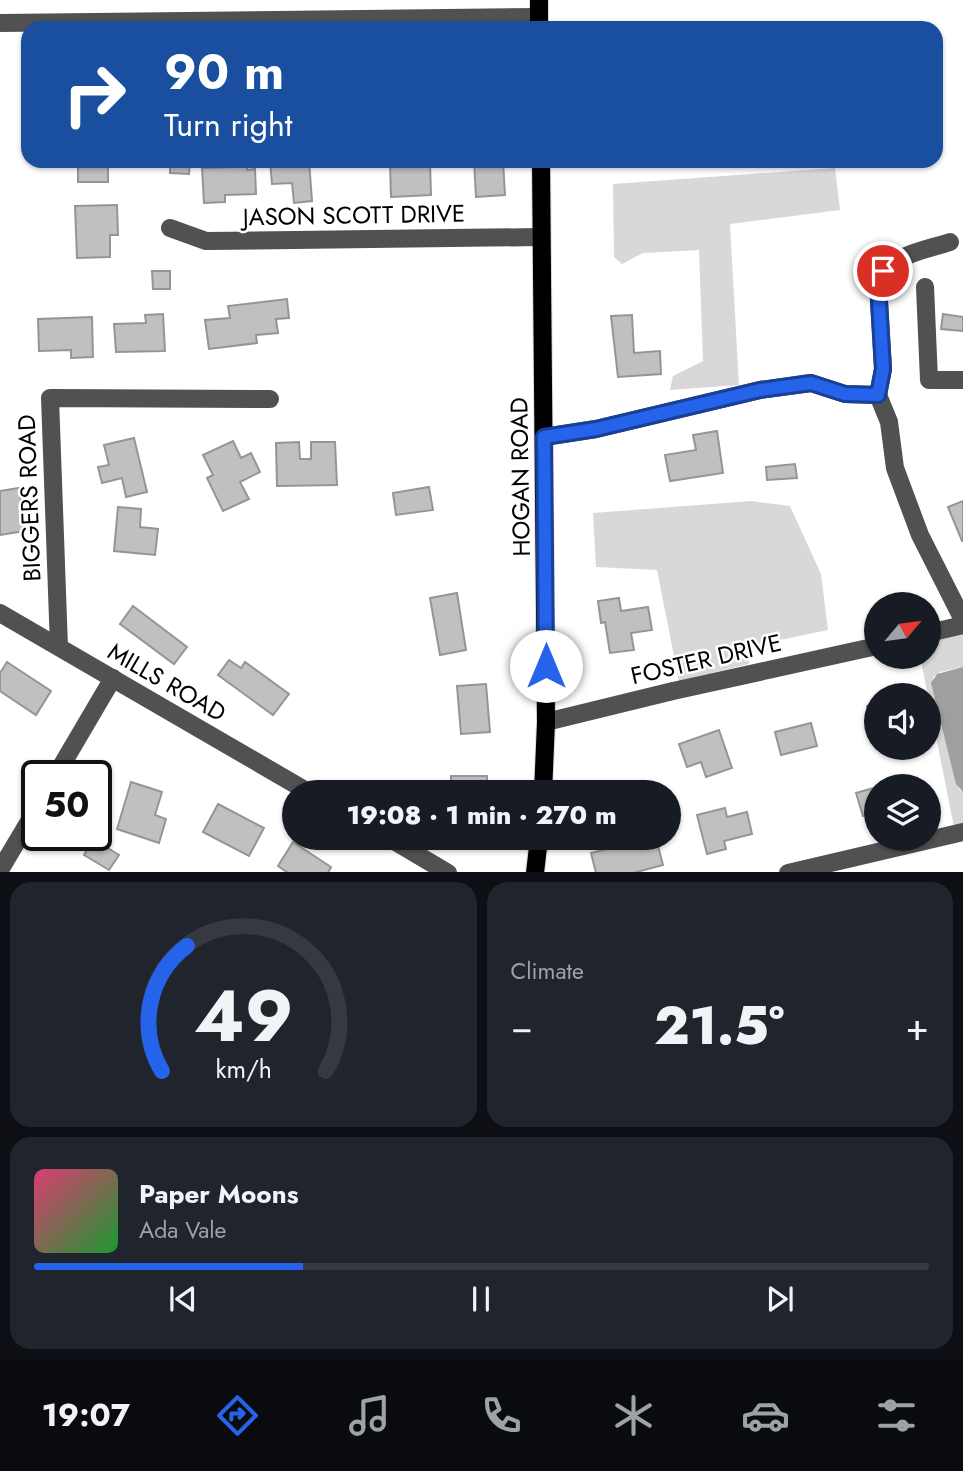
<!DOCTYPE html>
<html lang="en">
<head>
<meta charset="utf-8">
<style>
  :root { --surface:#171b24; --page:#20242c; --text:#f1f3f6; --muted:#9ea1a6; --line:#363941; --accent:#2563eb }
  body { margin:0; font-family:Jost,sans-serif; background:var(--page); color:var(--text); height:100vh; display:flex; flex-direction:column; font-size:26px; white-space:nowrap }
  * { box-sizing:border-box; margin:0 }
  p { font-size:23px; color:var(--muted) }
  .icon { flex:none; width:38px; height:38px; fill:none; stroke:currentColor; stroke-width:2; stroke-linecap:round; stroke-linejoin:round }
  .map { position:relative; height:872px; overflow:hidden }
  .side { display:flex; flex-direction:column; gap:10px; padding:10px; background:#0d0f14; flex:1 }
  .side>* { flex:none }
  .guide { position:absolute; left:21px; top:21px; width:922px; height:147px; border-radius:21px; box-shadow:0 2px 5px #0004; background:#1a4fa0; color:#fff; overflow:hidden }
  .needle { width:46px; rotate:61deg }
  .tools { position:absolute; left:864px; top:592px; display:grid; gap:14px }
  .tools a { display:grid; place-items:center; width:77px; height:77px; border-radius:50%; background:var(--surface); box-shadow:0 2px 5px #0004; font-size:35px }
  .speed { position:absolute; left:21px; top:760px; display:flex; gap:14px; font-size:35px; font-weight:700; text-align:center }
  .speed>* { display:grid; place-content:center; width:91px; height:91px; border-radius:50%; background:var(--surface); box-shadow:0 2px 5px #0004; line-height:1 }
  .speed .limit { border:4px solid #111; border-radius:10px; background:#fff; color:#111 }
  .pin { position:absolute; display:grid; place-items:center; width:60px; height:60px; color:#fff; margin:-30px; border:4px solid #fff; border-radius:50%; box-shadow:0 2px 7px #0007 }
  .me { position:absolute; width:77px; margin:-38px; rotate:0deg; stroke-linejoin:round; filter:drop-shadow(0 0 5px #0008) }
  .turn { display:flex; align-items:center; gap:24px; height:147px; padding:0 28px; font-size:32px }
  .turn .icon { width:91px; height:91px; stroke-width:2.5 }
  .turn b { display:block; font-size:49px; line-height:60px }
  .big { font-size:52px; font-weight:800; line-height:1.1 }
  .side .widget { flex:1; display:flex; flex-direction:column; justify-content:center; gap:10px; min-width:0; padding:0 24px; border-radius:21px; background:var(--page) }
  .side .dial { align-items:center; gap:0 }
  .dial svg { height:182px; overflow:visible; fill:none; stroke:var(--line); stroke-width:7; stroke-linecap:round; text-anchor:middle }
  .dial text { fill:var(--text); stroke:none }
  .song { display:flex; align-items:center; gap:21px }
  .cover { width:84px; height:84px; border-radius:10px; background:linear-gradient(135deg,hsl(340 70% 55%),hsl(130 70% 35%)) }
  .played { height:7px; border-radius:4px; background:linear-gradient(90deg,var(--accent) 30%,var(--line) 30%) }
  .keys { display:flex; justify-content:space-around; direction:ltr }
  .heat { display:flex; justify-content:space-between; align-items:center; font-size:38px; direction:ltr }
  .side .tiles { flex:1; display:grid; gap:10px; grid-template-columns:1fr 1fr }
  .widget:last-child { grid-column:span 2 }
  .trip { position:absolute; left:282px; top:780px; width:399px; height:70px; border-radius:35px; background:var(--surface); box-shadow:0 2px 5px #0004; font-weight:800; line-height:70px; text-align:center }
  .menu { display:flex; height:112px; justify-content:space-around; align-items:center; background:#090b0e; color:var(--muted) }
  .menu .icon { width:49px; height:49px }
  .menu .current { color:var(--accent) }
  .menu b { font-size:32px; color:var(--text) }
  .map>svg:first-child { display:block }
</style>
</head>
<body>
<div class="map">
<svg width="963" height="873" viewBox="0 0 963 873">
  <rect width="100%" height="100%" fill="#fff"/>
  <g fill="#d8d8d8">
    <path d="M 835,168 L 840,210 L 730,224 L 739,385 L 670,390 L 673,376 L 703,361 L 699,250 L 643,253 L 622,264 L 614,257 L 613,184 Z"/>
    <path d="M 751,501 L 790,506 L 821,574 L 828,630 L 751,646 L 749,664 L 679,681 L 657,570 L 596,567 L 593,513 Z"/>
    <path d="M 963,632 L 963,667 L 940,672 L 933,677 L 959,789 L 963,792 L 963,825 L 954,827 L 920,656 L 929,656 L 929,640 Z"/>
  </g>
  <path fill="#9f9f9f" d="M 963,667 L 963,792 L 956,784 L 931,683 L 937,674 Z"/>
  <g fill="#c0c0c0" stroke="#959595" stroke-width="2">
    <path d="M 78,161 L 131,161 L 131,162 L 108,162 L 108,182 L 78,182 Z"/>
    <path d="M 142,161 L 190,161 L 189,174 L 170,173 L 170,167 L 142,165 Z"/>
    <path d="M 232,161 L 247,161 L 247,170 L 255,169 L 256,194 L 225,195 L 225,202 L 204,203 L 202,168 L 232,167 Z"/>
    <path d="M 270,161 L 309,161 L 312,201 L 294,203 L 292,183 L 272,184 Z"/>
    <path d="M 430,161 L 431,195 L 391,197 L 390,163 Z"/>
    <path d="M 474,161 L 503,161 L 505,195 L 476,197 Z"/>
    <path d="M 117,205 L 118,235 L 110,235 L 110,257 L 77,258 L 75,206 Z"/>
    <path d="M 152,271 L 170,271 L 170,289 L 153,289 Z"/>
    <path d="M 287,299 L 289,318 L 276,319 L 278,333 L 256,335 L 257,343 L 209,349 L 205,320 L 230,318 L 228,306 Z"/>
    <path d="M 163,314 L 165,351 L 116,352 L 114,324 L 146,323 L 145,315 Z"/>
    <path d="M 943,314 L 963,317 L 963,331 L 941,329 Z"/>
    <path d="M 632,315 L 634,353 L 660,351 L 661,374 L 618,377 L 611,316 Z"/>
    <path d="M 92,317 L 93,357 L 71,358 L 71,350 L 39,351 L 38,319 Z"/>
    <path d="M 717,431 L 723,473 L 670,481 L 665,455 L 696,450 L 693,435 Z"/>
    <path d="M 134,438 L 147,492 L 126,497 L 122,478 L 102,483 L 98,467 L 109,465 L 104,445 Z"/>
    <path d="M 233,441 L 241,458 L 251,453 L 260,472 L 240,482 L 249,499 L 223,511 L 207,478 L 213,475 L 203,455 Z"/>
    <path d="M 299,442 L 300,459 L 311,459 L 311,442 L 335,442 L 337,485 L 277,486 L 276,443 Z"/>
    <path d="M 795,464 L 797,478 L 767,480 L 766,467 Z"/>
    <path d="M 429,487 L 433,510 L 396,515 L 393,493 Z"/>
    <path d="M 19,488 L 25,531 L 0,535 L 0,491 Z"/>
    <path d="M 963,501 L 963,541 L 962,541 L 948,507 Z"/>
    <path d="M 118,507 L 141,509 L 140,527 L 158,529 L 155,555 L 114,551 Z"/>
    <path d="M 457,593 L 466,650 L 440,655 L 430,598 Z"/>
    <path d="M 619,598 L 621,611 L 648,607 L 652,630 L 631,633 L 634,650 L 610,653 L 605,622 L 601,623 L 598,601 Z"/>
    <path d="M 133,606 L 187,647 L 174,664 L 120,624 Z"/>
    <path d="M 229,660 L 241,668 L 245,662 L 289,694 L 273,715 L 218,675 Z"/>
    <path d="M 7,662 L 51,691 L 36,715 L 0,691 L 0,673 Z"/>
    <path d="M 486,684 L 490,732 L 461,734 L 457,686 Z"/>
    <path d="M 877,702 L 877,726 L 875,727 L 867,706 Z"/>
    <path d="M 811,723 L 817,746 L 781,755 L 775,732 Z"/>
    <path d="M 719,730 L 732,768 L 706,777 L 701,762 L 687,767 L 679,744 Z"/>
    <rect x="451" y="776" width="36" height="17"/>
    <path d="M 906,779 L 908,786 L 882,786 Z"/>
    <path d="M 131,782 L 162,792 L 155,815 L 166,819 L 159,843 L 117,829 Z"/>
    <path d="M 877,787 L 877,812 L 863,816 L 856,793 Z"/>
    <path d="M 218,804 L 264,828 L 249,856 L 203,832 Z"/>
    <path d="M 725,808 L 727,817 L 747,812 L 752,834 L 724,841 L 726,849 L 707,854 L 697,815 Z"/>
    <path d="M 651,838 L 656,838 L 663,865 L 633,873 L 596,873 L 591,853 Z"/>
    <path d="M 93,839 L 119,855 L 109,870 L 84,855 Z"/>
    <path d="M 293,842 L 331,867 L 328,873 L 288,873 L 278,866 Z"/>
  </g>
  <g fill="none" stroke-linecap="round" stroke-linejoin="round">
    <g stroke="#dbdbdb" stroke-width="20">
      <g id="major">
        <path d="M 539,0 L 539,28"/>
        <path d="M 541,161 L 546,722 L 543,793"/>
        <path d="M 535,873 L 539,838"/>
      </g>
    </g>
    <g stroke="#515151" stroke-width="18">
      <path d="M 0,23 L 539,17"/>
      <path d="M 170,228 L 206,241 L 540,237"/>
      <path d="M 925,287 L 929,380 L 963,380"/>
      <path d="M 878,395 L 883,369 L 878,284 C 889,254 923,251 950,242"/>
      <path d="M 544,437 L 596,429 L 760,390 L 811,383 L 845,394 L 878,395 L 889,422 L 895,468 L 920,535 L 963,620"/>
      <path d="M 0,613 L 310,793"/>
      <path d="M 929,633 L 963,625"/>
      <path d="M 59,647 L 50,398 L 270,399"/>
      <path d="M 546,722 L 673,691 L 877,646"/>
      <path d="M 56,775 L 113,678"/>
      <path d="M 389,838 L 448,873"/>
      <path d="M 0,870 L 37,808"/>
      <path d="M 788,873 L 963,832"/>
    </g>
    <use href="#major" stroke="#000" stroke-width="18"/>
  </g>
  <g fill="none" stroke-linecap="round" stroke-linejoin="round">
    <g stroke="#184099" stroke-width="18">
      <path id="route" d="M 546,666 L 544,437 L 596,429 L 760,390 L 811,383 L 845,394 L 878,395 L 883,369 L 878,284 L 883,271"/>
    </g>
    <use href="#route" stroke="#2563eb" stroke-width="12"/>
  </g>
  <g text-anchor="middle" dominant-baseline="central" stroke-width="5" stroke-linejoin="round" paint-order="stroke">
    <g font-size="24" fill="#000" stroke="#fff">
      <text transform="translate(354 215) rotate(-1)">JASON SCOTT DRIVE</text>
      <text transform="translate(520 477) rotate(-91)">HOGAN ROAD</text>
      <text transform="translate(29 498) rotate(-92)">BIGGERS ROAD</text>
      <text transform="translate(706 659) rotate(-13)">FOSTER DRIVE</text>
      <text transform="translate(167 682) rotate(30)">MILLS ROAD</text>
    </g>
  </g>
</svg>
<div class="tools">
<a><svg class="needle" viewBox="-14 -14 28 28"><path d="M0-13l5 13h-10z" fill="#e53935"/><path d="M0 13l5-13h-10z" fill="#9ea1a6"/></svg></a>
<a><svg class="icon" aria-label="sound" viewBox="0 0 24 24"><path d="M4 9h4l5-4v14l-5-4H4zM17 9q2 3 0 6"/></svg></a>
<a><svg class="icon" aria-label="layers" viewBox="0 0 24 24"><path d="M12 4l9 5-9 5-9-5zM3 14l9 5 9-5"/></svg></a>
</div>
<div class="speed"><div class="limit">50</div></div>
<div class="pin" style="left:883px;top:271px;background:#d93025"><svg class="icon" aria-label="arrive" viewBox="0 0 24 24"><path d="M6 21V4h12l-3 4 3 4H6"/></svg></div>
<svg class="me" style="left:546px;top:666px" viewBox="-20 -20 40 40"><circle r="19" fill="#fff"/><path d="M0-13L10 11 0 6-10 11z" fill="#2563eb"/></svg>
<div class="trip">19:08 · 1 min · 270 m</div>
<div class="guide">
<div class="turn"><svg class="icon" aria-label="right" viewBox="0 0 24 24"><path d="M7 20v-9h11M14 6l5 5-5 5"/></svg><div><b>90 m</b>Turn right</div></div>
</div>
</div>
<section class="side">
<div class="tiles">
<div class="widget dial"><svg viewBox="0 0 100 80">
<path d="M14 69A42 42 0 1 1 86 69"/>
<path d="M14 69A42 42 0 0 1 25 14" stroke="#2563eb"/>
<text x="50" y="56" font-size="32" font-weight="700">49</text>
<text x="50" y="72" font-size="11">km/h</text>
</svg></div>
<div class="widget"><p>Climate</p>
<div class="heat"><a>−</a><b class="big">21.5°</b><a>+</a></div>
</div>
<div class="widget">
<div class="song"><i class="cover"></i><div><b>Paper Moons</b><p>Ada Vale</p></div></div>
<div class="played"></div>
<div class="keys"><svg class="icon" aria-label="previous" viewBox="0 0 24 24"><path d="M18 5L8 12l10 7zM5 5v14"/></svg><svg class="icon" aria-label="pause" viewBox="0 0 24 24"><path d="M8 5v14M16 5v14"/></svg><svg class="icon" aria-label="next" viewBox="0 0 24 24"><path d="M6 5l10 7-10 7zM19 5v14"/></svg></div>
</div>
</div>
</section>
<nav class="menu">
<b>19:07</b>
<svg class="icon current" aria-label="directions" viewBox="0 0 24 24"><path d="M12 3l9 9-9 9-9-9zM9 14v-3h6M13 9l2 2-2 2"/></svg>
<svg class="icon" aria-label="music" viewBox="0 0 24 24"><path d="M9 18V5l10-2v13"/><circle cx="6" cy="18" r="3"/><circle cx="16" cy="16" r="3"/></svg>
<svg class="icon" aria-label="phone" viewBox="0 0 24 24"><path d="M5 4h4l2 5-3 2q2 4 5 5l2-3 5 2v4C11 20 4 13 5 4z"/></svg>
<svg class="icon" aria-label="climate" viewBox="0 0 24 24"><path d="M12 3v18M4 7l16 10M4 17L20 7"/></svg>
<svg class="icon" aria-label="car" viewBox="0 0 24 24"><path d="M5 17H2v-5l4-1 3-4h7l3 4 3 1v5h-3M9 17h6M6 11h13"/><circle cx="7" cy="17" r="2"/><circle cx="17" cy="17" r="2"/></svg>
<svg class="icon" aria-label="filters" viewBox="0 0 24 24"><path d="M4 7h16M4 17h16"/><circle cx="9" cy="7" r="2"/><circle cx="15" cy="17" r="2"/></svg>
</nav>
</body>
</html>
